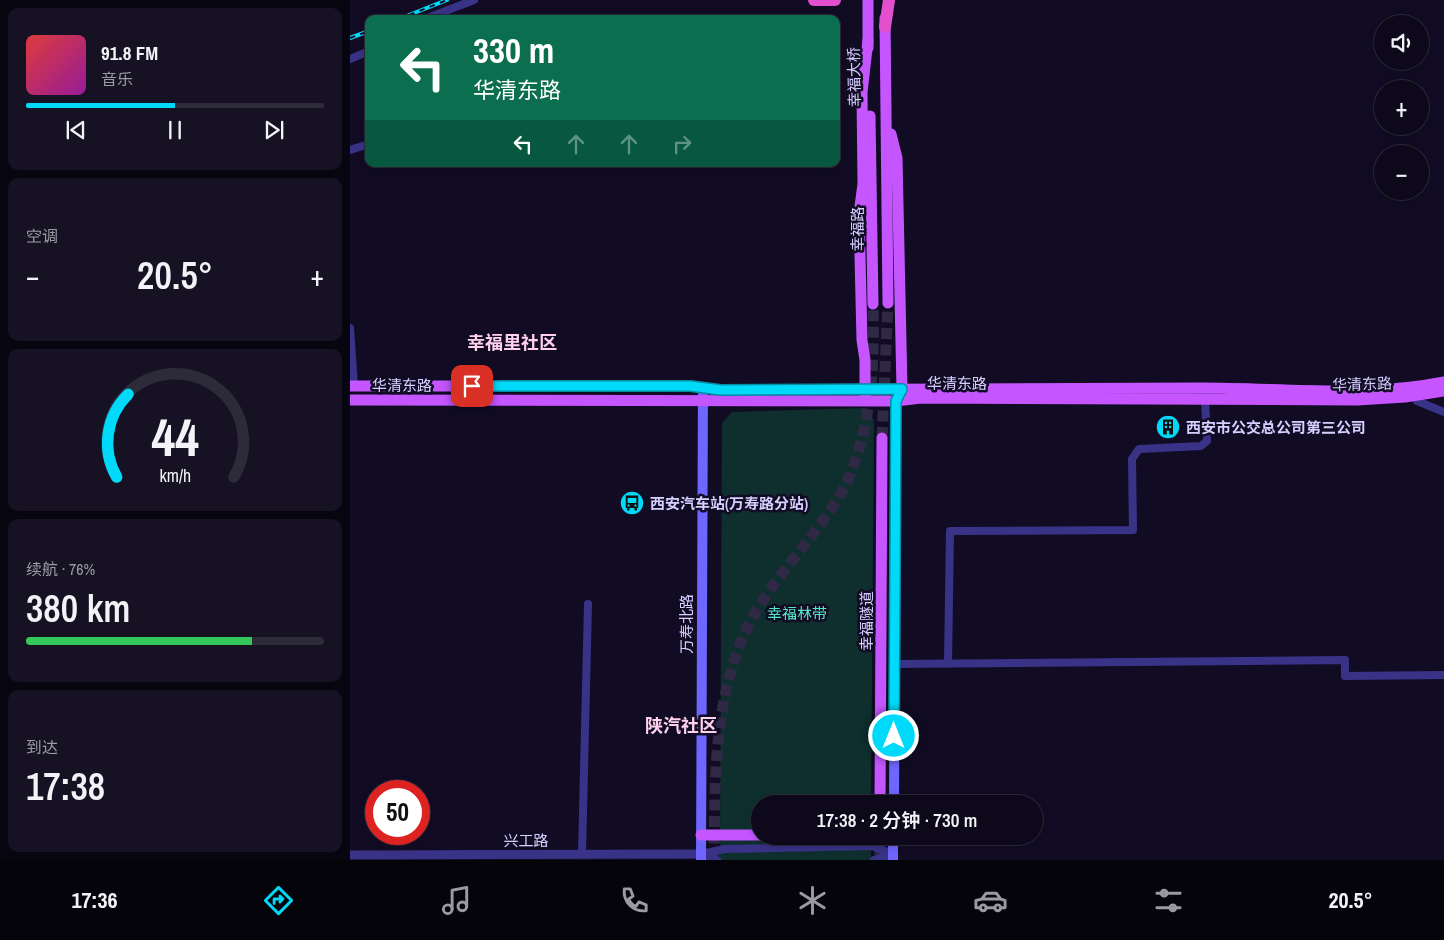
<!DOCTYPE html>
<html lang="zh">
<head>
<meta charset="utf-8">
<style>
  :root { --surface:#0d091b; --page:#161224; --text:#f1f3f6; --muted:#9a9aa3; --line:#2d2a3a; --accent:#00dafa }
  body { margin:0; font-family:"Archivo Narrow","Noto Sans SC",sans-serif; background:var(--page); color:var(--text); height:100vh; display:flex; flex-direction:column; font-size:19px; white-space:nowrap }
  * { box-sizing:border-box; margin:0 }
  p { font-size:16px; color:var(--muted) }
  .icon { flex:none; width:28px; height:28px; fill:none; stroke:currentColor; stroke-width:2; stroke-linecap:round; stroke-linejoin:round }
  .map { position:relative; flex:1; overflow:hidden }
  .sheet { display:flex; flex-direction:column; gap:8px; padding:8px; background:#07050f; width:350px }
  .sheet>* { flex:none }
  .top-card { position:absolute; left:15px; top:15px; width:475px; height:152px; border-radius:10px; box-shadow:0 2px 8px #0003,0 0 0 1px var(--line); background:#0b6e4f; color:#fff; overflow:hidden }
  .tools { position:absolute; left:1024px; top:15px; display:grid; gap:10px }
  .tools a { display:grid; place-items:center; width:55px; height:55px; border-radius:50%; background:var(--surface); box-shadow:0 2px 8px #0003,0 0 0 1px var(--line); font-size:25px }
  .speed { position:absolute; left:15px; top:780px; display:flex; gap:10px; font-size:25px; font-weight:700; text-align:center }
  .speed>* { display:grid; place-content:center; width:65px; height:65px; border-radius:50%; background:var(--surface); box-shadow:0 2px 8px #0003,0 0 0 1px var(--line); line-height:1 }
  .speed .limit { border:8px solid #d22; background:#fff; color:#111 }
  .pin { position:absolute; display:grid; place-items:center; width:42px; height:42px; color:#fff; margin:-21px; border-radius:10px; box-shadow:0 2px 8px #0006 }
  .me { position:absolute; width:55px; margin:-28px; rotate:0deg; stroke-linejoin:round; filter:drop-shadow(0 0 4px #0008) }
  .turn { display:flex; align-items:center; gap:18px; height:105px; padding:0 25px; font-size:22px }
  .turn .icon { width:65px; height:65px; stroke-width:2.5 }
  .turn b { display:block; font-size:35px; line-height:42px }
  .lanes { display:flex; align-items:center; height:48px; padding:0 25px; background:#0003; justify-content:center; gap:25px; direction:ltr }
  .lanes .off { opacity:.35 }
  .big { font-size:38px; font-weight:600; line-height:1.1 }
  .sheet .widget { flex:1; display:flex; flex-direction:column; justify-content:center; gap:8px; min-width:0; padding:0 18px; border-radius:10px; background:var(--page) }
  .sheet .dial { align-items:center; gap:0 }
  .dial svg { height:130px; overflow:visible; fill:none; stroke:var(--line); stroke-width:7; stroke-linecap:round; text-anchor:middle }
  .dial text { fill:var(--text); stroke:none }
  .song { display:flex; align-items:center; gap:15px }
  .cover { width:60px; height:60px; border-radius:8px; background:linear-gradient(135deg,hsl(0 70% 55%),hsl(300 70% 35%)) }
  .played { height:5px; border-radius:2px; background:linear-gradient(90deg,var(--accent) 50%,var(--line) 50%) }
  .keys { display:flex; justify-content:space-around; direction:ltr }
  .heat { display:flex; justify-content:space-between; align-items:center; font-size:28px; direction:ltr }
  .charge { height:8px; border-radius:4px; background:linear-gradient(90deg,#34c759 76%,var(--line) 0) }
  .trip { position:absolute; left:401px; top:795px; width:292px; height:50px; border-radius:25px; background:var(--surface); box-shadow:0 2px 8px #0003,0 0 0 1px var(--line); font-weight:600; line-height:50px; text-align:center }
  .tab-bar { display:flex; height:80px; justify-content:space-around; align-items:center; background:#05040b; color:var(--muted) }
  .tab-bar .icon { width:35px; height:35px }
  .tab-bar .active { color:var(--accent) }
  .tab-bar b { font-size:22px; color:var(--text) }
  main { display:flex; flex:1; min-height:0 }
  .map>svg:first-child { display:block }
</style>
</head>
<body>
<main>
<section class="sheet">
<div class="widget">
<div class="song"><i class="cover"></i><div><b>91.8 FM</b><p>音乐</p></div></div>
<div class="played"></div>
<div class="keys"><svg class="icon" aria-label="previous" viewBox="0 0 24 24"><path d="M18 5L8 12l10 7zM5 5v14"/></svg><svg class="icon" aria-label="pause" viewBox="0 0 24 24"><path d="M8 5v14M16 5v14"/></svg><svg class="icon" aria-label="next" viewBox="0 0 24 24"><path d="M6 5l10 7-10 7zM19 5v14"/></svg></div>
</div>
<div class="widget"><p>空调</p>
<div class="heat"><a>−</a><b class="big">20.5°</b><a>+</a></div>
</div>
<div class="widget dial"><svg viewBox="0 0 100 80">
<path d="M14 69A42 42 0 1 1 86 69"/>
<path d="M14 69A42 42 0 0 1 21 18" stroke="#00dafa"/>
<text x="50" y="56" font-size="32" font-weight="700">44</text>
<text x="50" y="72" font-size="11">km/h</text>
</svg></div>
<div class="widget"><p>续航 · 76%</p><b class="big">380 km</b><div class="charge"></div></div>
<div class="widget"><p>到达</p><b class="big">17:38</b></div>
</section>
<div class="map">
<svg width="1094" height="860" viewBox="0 0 1094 860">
  <rect width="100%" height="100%" fill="#110c24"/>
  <path fill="#0f2f2f" d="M 516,408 L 524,420 L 521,804 L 410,804 L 410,836 L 521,836 L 521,860 L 370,860 L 372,423 L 382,412 Z"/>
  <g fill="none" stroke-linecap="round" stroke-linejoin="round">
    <g stroke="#2f2945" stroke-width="11" stroke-dasharray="11 5.5" stroke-linecap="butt">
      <path d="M 532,438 L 538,303"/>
      <path d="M 364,860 C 365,784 363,708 393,637 C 414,588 455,549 483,506 C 521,450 525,369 523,304"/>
      <path d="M 530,860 L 530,836"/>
    </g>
    <g stroke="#393387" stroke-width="8">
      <path d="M 75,19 L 124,0"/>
      <path d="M 0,59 L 19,51"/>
      <path d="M 0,150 L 19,144"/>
      <path d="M 0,328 L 4,386"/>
      <path d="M 1067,401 L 1094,412"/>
      <path d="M 598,663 L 600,531 L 783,530 L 782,459 L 789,449 L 851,446 L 857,441 L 855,399"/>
      <path d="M 544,664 L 995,660 L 995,676 L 1094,675"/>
      <path d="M 232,853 L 238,604"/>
      <path d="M 351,854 L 375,849 L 522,846 L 543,854"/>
      <path d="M 352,855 L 367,860"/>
      <path d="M 524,860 L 543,854"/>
    </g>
    <path stroke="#393387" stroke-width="9" d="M 0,855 L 351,854"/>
    <g stroke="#6f66ff" stroke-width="10">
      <path d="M 544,804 L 546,401 L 548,395"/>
      <path d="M 351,860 L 353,387"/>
      <path d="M 543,860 L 543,836"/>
    </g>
    <g stroke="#c556ff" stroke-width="11">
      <path d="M 518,0 L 518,48"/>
      <path d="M 535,18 L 538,303"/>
      <path d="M 520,116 L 523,304"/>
      <path d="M 541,134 L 547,158 L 552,389"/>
      <path d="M 0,386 L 341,386 L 371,390 C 532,389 692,388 852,388 C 932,388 1016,398 1094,382"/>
      <path d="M 515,397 L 515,360 L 512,340 L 509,214 L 513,184 L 512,92 L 518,40"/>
      <path d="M 0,400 L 546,401 L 571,398 L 1007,400 L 1055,397 L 1094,391"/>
      <path d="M 530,804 L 532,438"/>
      <path d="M 351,835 L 410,835"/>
    </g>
    <g stroke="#e250ce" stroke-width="12">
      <path d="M 464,0 L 485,0"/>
      <path d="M 535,27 L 539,0"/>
    </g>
    <g stroke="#00dafa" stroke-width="4">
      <g id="rail">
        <path d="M 49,19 L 97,0"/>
        <path d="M 0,38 L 19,31"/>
      </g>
    </g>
    <use href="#rail" stroke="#110c24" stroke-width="2" stroke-dasharray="5.5" stroke-linecap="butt"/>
  </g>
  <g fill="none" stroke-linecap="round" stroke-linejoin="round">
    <g stroke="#008ea2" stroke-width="12">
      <path id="route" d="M 122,386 L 340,386 L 371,390 L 552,389 L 546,401 L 544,736"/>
    </g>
    <use href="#route" stroke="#00dafa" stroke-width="9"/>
  </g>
  <defs>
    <g id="building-disc" transform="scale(1.25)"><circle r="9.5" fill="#00dafa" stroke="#110c24"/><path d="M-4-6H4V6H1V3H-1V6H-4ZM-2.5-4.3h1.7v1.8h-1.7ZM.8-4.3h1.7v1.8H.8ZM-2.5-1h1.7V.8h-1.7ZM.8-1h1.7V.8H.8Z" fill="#111"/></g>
    <g id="bus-disc" transform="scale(1.25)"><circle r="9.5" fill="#00dafa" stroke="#110c24"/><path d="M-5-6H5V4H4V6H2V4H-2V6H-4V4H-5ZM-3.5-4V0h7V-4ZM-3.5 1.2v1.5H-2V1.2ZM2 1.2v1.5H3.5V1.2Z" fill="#111"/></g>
  </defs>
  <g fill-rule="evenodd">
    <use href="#building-disc" x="818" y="427"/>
    <use href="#bus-disc" x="282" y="503"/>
  </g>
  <g text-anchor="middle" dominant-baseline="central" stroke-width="5" stroke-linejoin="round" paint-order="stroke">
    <g font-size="15" fill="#d6cfff" stroke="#110c24">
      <text transform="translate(504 77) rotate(-91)">幸福大桥</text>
      <text transform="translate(507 229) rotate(-90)">幸福路</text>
      <text x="607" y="383">华清东路</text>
      <text transform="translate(1012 384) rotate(-2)">华清东路</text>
      <text x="52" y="385">华清东路</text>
      <text transform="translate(516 621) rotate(-90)">幸福隧道</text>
      <text transform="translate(336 624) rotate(-90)">万寿北路</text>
      <text x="176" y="840">兴工路</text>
    </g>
    <g font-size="15" font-weight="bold" fill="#d6cfff" stroke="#110c24" text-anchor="start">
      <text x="836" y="427">西安市公交总公司第三公司</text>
      <text x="300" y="503">西安汽车站(万寿路分站)</text>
    </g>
    <g font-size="15" fill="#51e9c8" stroke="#110c24">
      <text x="447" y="613">幸福林带</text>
    </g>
    <g font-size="18" font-weight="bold" fill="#ffd1ed" stroke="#110c24">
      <text x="162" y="342">幸福里社区</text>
      <text x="331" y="725">陕汽社区</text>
    </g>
  </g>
</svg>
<div class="tools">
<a><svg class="icon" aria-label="sound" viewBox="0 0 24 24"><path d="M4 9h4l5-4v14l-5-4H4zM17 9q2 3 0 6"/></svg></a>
<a>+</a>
<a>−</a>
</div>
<div class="speed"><div class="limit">50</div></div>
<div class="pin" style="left:122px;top:386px;background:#d93025"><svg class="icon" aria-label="arrive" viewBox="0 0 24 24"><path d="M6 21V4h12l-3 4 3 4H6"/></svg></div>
<svg class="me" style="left:544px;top:736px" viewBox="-20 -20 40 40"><circle r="17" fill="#00dafa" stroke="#fff" stroke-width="3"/><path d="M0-11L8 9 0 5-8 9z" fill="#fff"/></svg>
<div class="trip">17:38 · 2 分钟 · 730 m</div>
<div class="top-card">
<div class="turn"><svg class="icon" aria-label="left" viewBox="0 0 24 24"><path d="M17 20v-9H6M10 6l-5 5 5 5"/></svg><div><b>330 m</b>华清东路</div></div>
<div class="lanes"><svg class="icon" aria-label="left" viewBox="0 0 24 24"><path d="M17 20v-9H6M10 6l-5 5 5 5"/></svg><svg class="icon off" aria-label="ahead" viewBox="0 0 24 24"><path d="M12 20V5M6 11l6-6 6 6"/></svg><svg class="icon off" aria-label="ahead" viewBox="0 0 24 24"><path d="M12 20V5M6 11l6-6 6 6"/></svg><svg class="icon off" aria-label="right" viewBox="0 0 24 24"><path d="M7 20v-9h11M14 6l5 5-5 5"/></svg></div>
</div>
</div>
</main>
<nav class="tab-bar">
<b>17:36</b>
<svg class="icon active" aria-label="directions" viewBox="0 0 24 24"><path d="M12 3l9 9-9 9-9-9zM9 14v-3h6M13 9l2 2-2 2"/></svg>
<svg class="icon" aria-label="music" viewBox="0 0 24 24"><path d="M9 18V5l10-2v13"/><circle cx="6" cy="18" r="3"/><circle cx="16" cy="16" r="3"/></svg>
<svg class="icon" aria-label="phone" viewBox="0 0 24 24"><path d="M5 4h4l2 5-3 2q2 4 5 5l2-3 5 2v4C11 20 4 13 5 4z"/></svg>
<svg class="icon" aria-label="climate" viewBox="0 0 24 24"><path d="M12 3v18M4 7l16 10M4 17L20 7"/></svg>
<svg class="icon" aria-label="car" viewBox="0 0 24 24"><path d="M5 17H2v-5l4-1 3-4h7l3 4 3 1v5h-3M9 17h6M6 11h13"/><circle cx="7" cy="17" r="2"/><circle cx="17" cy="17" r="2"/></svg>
<svg class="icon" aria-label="filters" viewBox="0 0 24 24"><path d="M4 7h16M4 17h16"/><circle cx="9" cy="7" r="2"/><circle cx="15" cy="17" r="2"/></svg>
<b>20.5°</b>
</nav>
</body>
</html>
